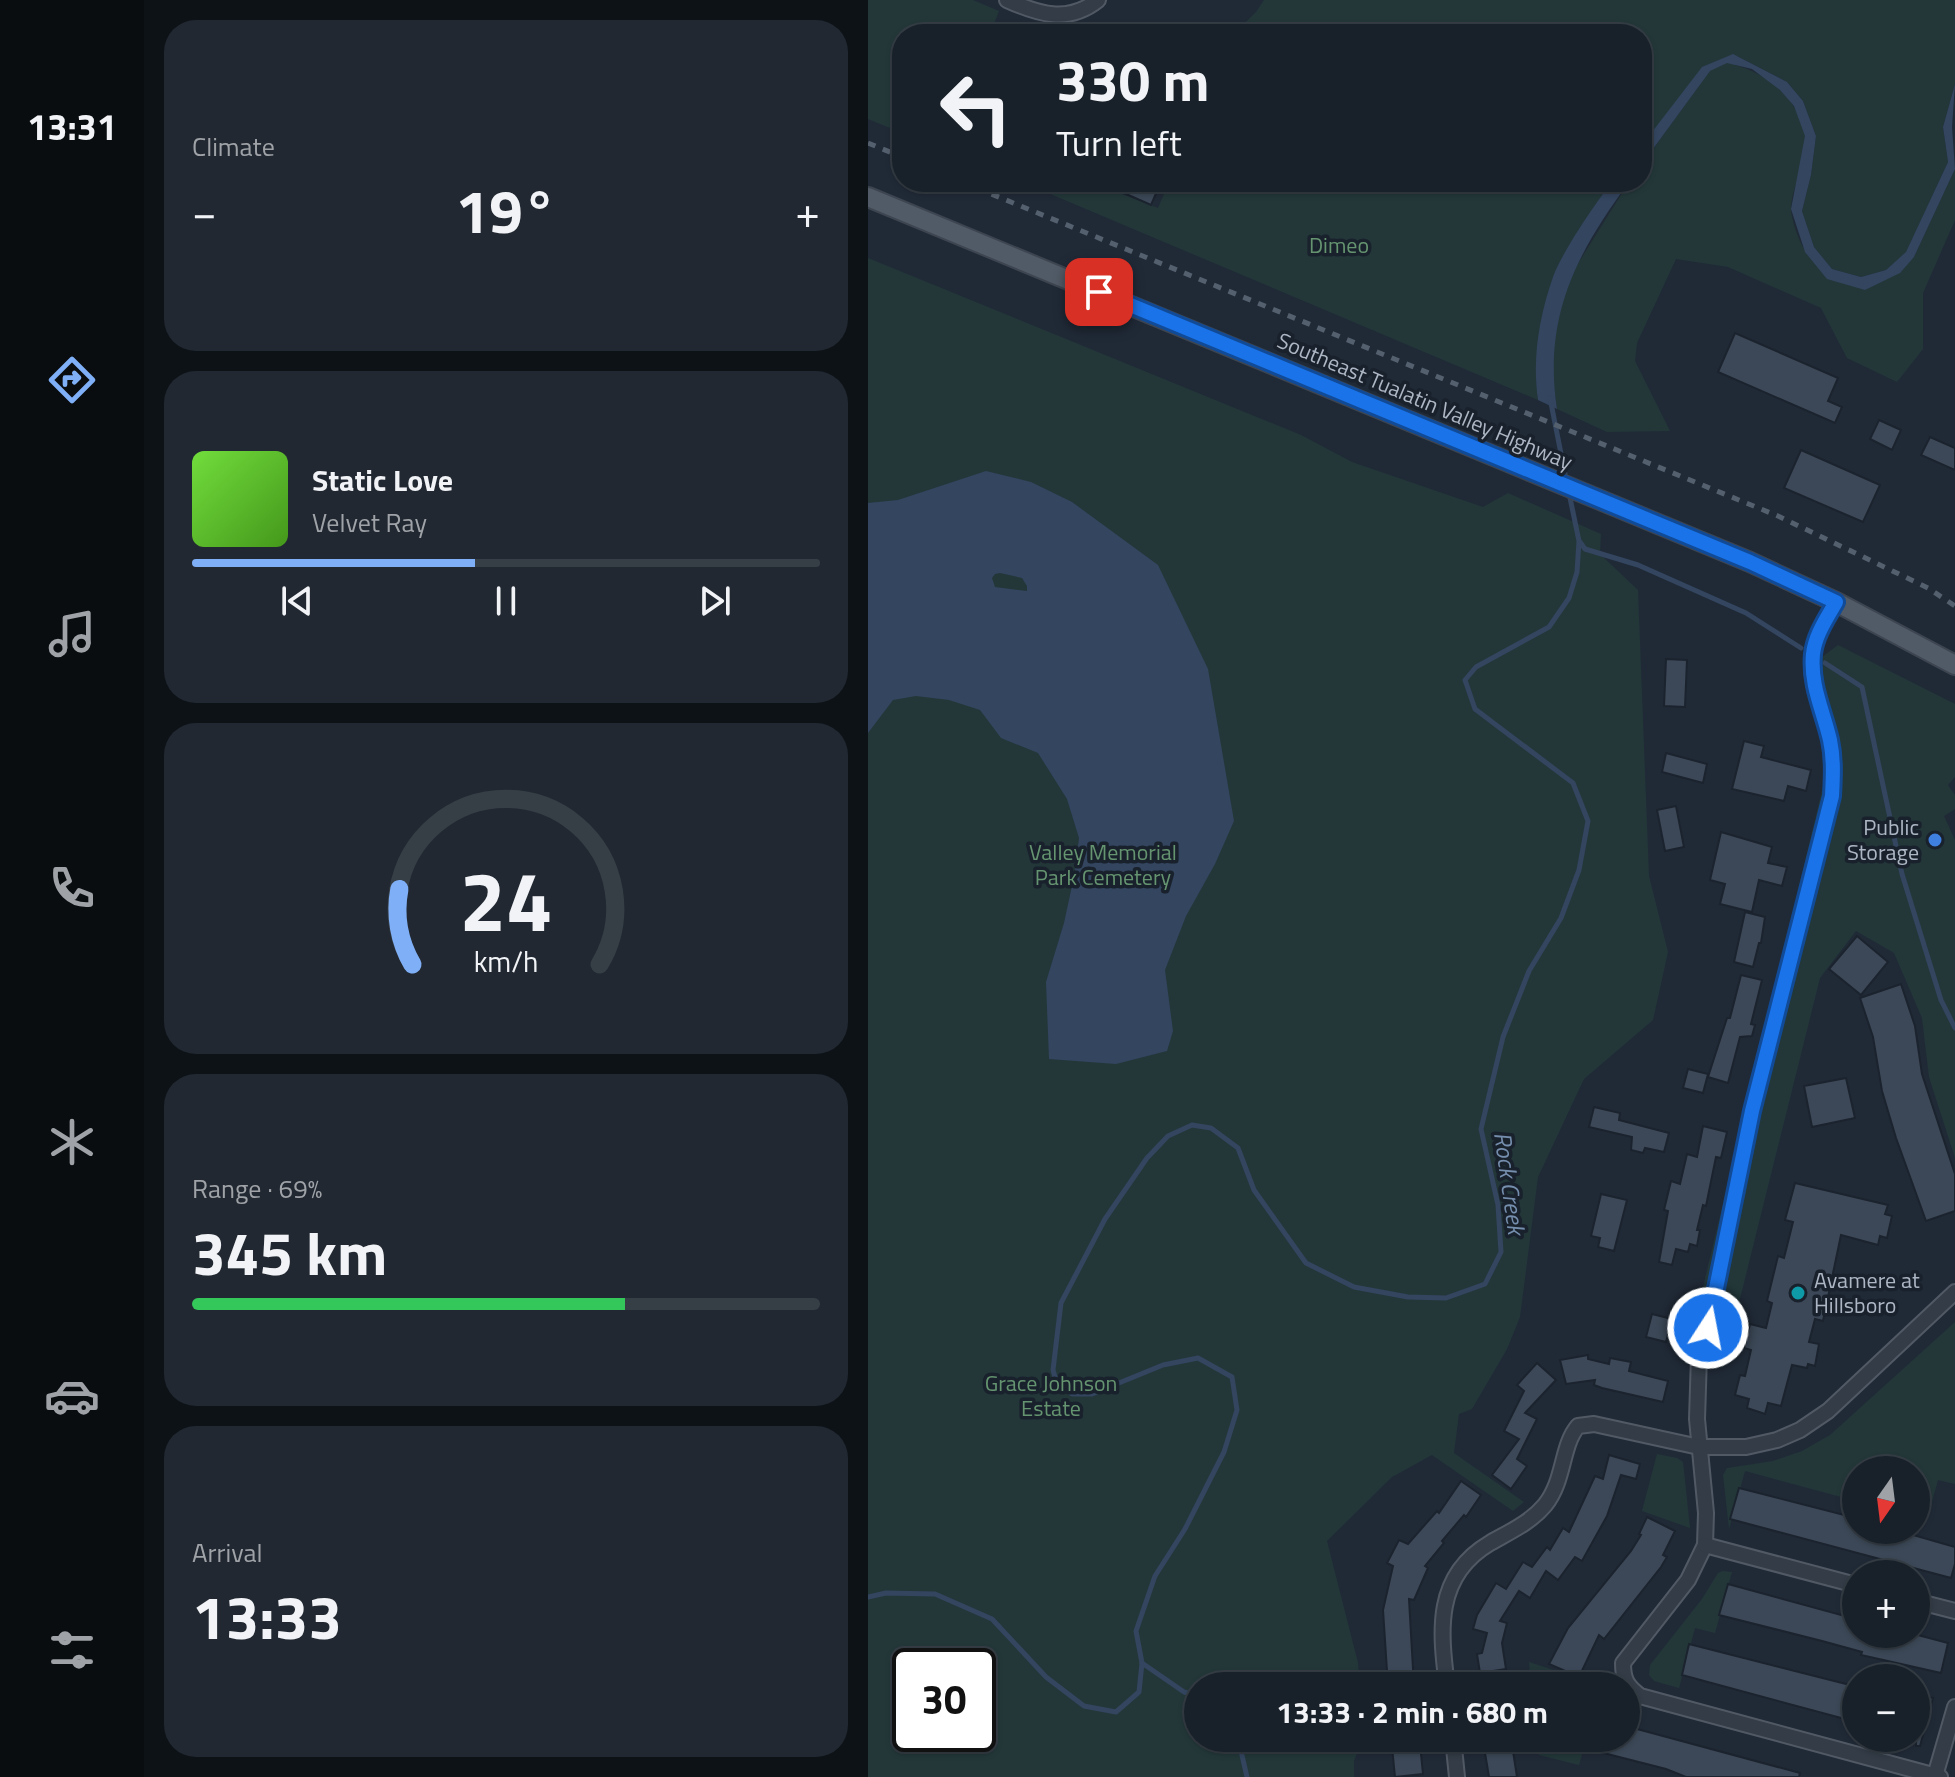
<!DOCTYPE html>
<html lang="en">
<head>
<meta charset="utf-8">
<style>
  :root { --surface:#182029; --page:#212831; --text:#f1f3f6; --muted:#9fa3a8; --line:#363e46; --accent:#7faff7 }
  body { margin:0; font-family:"Titillium Web",sans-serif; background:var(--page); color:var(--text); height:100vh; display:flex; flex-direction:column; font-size:30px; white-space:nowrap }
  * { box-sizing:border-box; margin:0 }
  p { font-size:26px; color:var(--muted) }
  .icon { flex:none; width:44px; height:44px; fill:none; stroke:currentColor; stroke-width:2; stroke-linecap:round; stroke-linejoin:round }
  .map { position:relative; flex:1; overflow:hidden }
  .drawer { display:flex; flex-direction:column; gap:20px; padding:20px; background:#0d1217; width:724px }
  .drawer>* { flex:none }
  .banner { position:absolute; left:24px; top:24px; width:760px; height:168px; border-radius:32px; box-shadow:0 2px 6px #0004,0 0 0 2px var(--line); background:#182029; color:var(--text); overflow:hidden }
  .needle { width:52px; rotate:194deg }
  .tools { position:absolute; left:974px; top:1456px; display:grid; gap:16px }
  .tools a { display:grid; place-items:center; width:88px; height:88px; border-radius:50%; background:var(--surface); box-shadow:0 2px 6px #0004,0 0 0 2px var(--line); font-size:40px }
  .speed { position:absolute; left:24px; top:1648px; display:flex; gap:16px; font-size:40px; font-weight:700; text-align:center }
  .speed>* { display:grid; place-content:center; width:104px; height:104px; border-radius:50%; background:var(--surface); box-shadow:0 2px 6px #0004,0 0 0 2px var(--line); line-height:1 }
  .speed .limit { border:4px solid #111; border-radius:12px; background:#fff; color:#111 }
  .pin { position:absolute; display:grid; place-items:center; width:68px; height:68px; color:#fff; margin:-34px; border-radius:16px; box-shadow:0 4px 12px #0006 }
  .me { position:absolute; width:88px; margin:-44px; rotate:11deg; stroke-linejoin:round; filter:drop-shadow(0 0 6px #0008) }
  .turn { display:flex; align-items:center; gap:28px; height:168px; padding:0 32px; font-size:36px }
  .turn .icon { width:104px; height:104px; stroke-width:2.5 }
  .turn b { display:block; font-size:56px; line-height:68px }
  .big { font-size:60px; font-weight:700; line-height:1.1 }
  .drawer .widget { flex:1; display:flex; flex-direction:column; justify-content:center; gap:12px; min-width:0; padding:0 28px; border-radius:32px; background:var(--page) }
  .drawer .dial { align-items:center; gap:0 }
  .dial svg { height:208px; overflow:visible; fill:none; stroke:var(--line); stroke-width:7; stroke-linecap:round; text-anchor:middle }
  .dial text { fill:var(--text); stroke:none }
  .song { display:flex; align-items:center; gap:24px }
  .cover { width:96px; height:96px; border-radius:12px; background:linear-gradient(135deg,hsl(100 70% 55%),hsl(100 70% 35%)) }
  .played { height:8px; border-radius:4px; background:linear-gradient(90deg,var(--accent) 45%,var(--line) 45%) }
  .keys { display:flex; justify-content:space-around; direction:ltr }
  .heat { display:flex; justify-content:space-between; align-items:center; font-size:44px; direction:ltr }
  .charge { height:12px; border-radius:6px; background:linear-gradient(90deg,#34c759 69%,var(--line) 0) }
  .trip { position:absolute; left:316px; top:1672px; width:456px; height:80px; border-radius:40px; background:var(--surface); box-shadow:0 2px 6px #0004,0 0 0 2px var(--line); font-weight:700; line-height:80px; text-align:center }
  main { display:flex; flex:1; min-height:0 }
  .tabs { display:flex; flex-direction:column; width:144px; justify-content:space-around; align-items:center; background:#0a0d10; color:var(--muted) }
  .tabs .icon { width:56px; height:56px }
  .tabs .current { color:var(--accent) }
  .tabs b { font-size:36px; color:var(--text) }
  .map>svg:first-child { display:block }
</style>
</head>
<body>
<main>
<nav class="tabs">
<b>13:31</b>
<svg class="icon current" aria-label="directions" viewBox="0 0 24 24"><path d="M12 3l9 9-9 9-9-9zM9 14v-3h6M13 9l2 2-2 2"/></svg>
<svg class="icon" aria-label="music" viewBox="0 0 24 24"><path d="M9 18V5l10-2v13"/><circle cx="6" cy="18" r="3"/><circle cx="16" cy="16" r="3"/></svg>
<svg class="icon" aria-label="phone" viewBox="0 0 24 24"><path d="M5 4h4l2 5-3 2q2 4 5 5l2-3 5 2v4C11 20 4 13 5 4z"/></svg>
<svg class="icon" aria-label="climate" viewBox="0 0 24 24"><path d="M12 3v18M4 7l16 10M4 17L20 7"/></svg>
<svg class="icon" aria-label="car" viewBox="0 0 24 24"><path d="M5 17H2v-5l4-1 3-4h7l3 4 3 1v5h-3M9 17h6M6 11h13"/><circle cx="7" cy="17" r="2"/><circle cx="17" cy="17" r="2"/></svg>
<svg class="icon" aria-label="filters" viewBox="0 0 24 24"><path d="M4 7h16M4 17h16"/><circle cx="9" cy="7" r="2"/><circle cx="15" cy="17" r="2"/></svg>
</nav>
<section class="drawer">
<div class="widget"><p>Climate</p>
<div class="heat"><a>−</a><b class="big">19°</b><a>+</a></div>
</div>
<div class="widget">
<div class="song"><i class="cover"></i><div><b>Static Love</b><p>Velvet Ray</p></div></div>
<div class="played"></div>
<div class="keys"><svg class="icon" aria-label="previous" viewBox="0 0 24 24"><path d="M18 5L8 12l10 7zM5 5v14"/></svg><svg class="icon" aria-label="pause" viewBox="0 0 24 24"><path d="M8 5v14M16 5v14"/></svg><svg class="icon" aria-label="next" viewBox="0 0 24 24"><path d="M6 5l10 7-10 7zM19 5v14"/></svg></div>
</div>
<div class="widget dial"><svg viewBox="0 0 100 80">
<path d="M14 69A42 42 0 1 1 86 69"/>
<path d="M14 69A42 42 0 0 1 9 40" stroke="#7faff7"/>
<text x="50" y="56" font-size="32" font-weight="700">24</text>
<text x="50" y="72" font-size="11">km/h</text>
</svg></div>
<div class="widget"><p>Range · 69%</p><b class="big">345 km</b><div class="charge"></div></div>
<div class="widget"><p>Arrival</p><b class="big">13:33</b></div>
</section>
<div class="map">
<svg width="1087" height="1777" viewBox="0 0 1087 1777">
  <rect width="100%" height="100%" fill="#202a37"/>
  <g fill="#233739" fill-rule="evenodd">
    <path d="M 0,0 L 105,0 L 131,11 L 122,34 L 34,34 L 34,133 L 0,119 Z"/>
    <path d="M 396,0 L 1087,0 L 1087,84 L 1075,127 L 1080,162 L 1038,253 L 1018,270 L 993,277 L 964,269 L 946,247 L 934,211 L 943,175 L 948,136 L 935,101 L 919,82 L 869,56 L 867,65 C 899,73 932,101 937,135 C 940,160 924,184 923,208 C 923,219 930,239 936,249 C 942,261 983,281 997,290 L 1046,257 L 1087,169 L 1087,220 L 1055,293 L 1055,349 L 1029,382 L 979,358 L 953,308 L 860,267 L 808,259 L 769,343 L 767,361 L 802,431 L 739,432 L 689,409 L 685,380 L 668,377 L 670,400 L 154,182 L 223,182 L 290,208 L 301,182 L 758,182 L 702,260 L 701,278 L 761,182 L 774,182 L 774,164 L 836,79 L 774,161 L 774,34 L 366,34 L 388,12 Z"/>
    <path d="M 0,258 L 433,435 L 484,462 L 615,507 L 640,493 L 733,534 L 732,554 L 770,590 L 781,876 L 800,952 L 785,1020 L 716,1079 L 670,1177 L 652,1317 L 639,1349 L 604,1409 L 591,1414 L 586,1453 L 656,1502 L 645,1511 L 564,1455 L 524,1477 L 459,1541 L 490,1663 L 492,1686 L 330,1686 L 330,1738 L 495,1738 L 486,1761 L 486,1777 L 0,1777 ZM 42,1666 L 110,1666 L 110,1734 L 42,1734 Z"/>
    <path d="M 970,645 L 1087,704 L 1087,777 L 1080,785 L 1087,795 L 1087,809 L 1076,816 L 1087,840 L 1087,1158 L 1061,1077 L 1054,1018 L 1026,953 L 988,931 L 952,978 L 855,1367 L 818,1358 L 962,757 L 942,666 Z"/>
    <path d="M 1087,1322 L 1087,1484 L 1070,1480 L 1059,1520 L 1048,1517 L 1048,1470 L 988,1470 L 988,1501 L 877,1471 L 861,1529 L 855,1475 L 859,1468 L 905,1461 L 934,1451 L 962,1435 Z"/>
    <path d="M 789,1454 L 809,1458 L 815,1462 L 822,1528 L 774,1511 Z"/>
    <path d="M 855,1571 L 864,1572 L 847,1633 L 827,1628 L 811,1688 L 786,1681 L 781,1675 L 782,1665 L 834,1599 L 850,1573 Z"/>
    <path d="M 661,1662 L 713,1679 L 730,1680 L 731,1686 L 663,1686 Z"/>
    <path d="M 669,1738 L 719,1738 L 711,1765 L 671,1755 Z"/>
  </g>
  <g fill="#33455f" fill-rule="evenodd">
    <path d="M 865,54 L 919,82 L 935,101 L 948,136 L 943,175 L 934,211 L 946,247 L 964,269 L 993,277 L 1018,270 L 1038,252 L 1080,162 L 1075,127 L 1087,84 L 1084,127 L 1087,169 L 1046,257 L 1032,273 L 997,290 L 959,279 L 937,252 L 923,209 L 937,136 L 926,106 L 912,90 L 884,69 L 859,63 L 842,71 L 774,164 L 774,145 L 834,67 Z"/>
    <path d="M 744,182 L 761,182 C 708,254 675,317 689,409 L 670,400 C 664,359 671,317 685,277 C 693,254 728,202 744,182 Z"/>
    <path d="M 118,471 L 163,482 L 204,502 L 290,565 L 340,669 L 366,821 L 347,864 L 318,916 L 297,970 L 305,1031 L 299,1051 L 248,1064 L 181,1059 L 178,982 L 196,923 L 207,872 L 211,838 L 199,799 L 170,753 L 133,738 L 112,710 L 81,700 L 48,696 L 25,700 L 0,733 L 0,503 L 30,500 ZM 132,573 L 154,578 L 159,586 L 159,591 L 127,587 L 124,578 L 127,574 Z"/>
  </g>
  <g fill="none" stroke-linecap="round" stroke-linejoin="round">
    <g stroke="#33455f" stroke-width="5">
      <path d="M 682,398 L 698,479"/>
      <path d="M 712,542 L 717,549 L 770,565 L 878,613 L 933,648"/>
      <path d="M 957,663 L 994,687 L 1034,874 L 1073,1000 L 1087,1028"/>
      <path d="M 0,1597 L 18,1593 L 67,1594 L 124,1619 L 178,1677 L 216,1706 L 248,1712 L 271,1692 L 274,1663 L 268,1631 L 287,1576 L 317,1529 L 356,1452 L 369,1410 L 364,1377 L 330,1358 L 295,1365 L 224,1394 L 204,1394 L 189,1384 L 185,1370 L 193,1303 L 237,1219 L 279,1158 L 300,1136 L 324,1125 L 343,1128 L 370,1148 L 386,1190 L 438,1263 L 486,1287 L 540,1297 L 578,1298 L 617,1284 L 633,1252 L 630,1205 L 613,1129 L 635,1037 L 661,971 L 693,918 L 711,870 L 720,821 L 705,783 L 607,709 L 597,680 L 608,667 L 681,627 L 701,598 L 709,572 L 711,541 L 701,493"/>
      <path d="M 274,1663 L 316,1692 L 330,1696"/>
      <path d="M 370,1738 L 379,1777"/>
    </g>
  </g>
  <g fill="#3c4857" stroke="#1b232e" stroke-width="2">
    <path d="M 231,182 L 293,182 L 283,205 Z"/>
    <path d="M 867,333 L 970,378 L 960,401 L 974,407 L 967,423 L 850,372 Z"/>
    <path d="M 1011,420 L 1033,430 L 1024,450 L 1002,439 Z"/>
    <path d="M 1062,437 L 1087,448 L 1087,470 L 1053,455 Z"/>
    <path d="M 933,450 L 1012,485 L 995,522 L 916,488 Z"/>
    <path d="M 798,659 L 819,660 L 817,707 L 796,706 Z"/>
    <path d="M 876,741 L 896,746 L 893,757 L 943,770 L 938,791 L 920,786 L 916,801 L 864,789 Z"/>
    <path d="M 798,753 L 839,764 L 835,783 L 794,772 Z"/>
    <path d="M 808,806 L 816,847 L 797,851 L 789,810 Z"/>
    <path d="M 853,832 L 904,847 L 900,863 L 919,867 L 914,886 L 891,880 L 884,912 L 852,904 L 857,884 L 842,880 Z"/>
    <path d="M 877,912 L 897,917 L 893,943 L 891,943 L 885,967 L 866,962 Z"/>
    <path d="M 989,936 L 1020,962 L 993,995 L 961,969 Z"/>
    <path d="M 873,975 L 894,980 L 883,1024 L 887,1025 L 884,1036 L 872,1037 L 860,1083 L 840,1077 L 859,1018 L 862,1018 Z"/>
    <path d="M 1033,984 L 1047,1026 L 1054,1074 L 1087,1174 L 1087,1211 L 1058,1221 L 1028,1138 L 1014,1091 L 1005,1037 L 992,998 Z"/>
    <path d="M 820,1069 L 840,1074 L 835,1093 L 815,1088 Z"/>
    <path d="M 978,1078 L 987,1118 L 944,1127 L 936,1086 Z"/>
    <path d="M 726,1107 L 752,1113 L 751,1120 L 801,1133 L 796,1152 L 777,1148 L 775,1153 L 763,1150 L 764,1137 L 721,1127 Z"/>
    <path d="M 835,1126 L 859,1132 L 853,1158 L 848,1157 L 838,1206 L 835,1205 L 829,1230 L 832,1230 L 829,1246 L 822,1244 L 820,1252 L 808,1249 L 804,1265 L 791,1262 L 800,1211 L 796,1210 L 803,1181 L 812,1184 L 819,1154 L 829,1157 Z"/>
    <path d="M 927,1183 L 1020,1205 L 1017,1214 L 1024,1216 L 1019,1238 L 1012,1236 L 1010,1245 L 973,1235 L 955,1321 L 947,1319 L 941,1342 L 951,1344 L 947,1366 L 940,1364 L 939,1368 L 924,1365 L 913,1406 L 900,1403 L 897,1414 L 879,1408 L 881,1399 L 867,1395 L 872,1375 L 877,1376 L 883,1350 L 876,1348 L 882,1324 L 898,1328 L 904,1303 L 899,1301 L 910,1256 L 916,1258 L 925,1222 L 917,1220 Z"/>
    <path d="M 733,1194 L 759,1200 L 746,1251 L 730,1247 L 732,1238 L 723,1236 Z"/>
    <path d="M 784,1314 L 804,1319 L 798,1342 L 778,1337 Z"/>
    <path d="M 720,1355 L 720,1359 L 741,1364 L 742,1358 L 763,1362 L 761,1371 L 800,1381 L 795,1402 L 734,1388 L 726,1385 L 727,1380 L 698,1384 L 692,1360 Z"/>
    <path d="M 669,1363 L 688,1380 L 657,1413 L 669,1419 L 649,1459 L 659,1466 L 643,1489 L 624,1475 L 651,1439 L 636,1431 L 656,1391 L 649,1385 Z"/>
    <path d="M 741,1455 L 772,1464 L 768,1479 L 753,1475 L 739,1516 L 714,1561 L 707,1557 L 690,1580 L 678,1571 L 662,1598 L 651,1591 L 632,1621 L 639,1623 L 634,1643 L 638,1669 L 612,1673 L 609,1654 L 614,1653 L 619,1633 L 605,1629 L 609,1615 L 628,1583 L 638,1589 L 655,1562 L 664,1567 L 679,1547 L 682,1550 L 695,1528 L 701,1532 L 727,1476 L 735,1479 Z"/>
    <path d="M 593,1481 L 613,1495 L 598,1517 L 596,1515 L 574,1541 L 576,1543 L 557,1566 L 560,1568 L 546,1600 L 541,1599 L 546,1686 L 520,1686 L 515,1610 L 525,1566 L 519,1563 L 531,1540 L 540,1544 L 569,1511 L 571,1513 Z"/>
    <path d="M 871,1488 L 988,1518 L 988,1530 L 1028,1530 L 1087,1547 L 1087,1564 L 1083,1578 L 862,1519 Z"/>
    <path d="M 779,1517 L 807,1531 L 795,1555 L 799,1557 L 793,1567 L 736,1639 L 731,1635 L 711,1677 L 681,1664 L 700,1628 L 763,1551 L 773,1535 L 771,1534 Z"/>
    <path d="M 860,1584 L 988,1619 L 988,1634 L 1046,1634 L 1080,1643 L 1073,1673 L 993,1655 L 994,1652 L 954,1641 L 851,1615 Z"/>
    <path d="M 821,1644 L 982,1685 L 988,1688 L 988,1722 L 814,1675 Z"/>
    <path d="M 1048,1694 L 1065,1698 L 1052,1746 L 1048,1746 Z"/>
    <path d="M 758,1726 L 932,1773 L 931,1777 L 818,1777 L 798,1769 L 716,1748 L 719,1738 L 758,1738 Z"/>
    <path d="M 620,1738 L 643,1738 L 649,1777 L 621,1777 L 617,1753 L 621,1753 Z"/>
    <path d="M 552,1744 L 555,1774 L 527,1777 L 524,1747 Z"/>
  </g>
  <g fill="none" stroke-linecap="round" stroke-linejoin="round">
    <g stroke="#515965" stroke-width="18">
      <g id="minor">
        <path d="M 139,0 C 170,14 200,24 230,0"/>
        <path d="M 840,1328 L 884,1111 L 964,796 C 965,777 966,759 962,740 C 955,710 941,685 945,654 C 947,635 959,618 968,602"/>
        <path d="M 831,1356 L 829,1419 L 838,1513 L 837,1545 L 820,1580 L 755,1663 C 755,1680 759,1686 772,1696 L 1072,1777"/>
        <path d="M 837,1545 L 988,1585"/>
        <path d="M 1048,1601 L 1087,1611"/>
        <path d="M 579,1686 C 572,1631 566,1576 622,1543 C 641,1532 662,1523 677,1505 C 697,1480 693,1446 710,1426 L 726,1424 L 831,1447 L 878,1447 L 909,1440 L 932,1430 L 960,1411 L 1087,1292"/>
        <path d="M 585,1738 L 589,1777"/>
        <path d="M 1067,1776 L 1087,1707"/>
      </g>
    </g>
    <g stroke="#3d4551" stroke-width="22">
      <path id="major" d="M 0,197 L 882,562 L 968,602 L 1087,665"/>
    </g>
    <use href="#minor" stroke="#333c47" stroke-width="14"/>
    <use href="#major" stroke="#515b67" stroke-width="18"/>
    <g stroke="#55606e" stroke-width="5" stroke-dasharray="8 8" stroke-linecap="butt">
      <path d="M 0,143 L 34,157"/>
      <path d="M 94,182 L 910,516 L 1060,588 L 1087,606"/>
    </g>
  </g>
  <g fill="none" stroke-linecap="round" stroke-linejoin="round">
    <g stroke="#114b97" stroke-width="20">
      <path id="route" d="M 231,292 L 882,562 L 968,602 C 959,618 947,635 945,654 C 942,685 955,710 962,740 C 966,759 965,777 964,796 L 884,1111 L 840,1328"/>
    </g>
    <use href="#route" stroke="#1a73e8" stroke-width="14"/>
  </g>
  <circle fill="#3f7fe0" stroke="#19212c" stroke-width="3" cx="1067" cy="840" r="8"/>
  <circle fill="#0f9aa8" stroke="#19212c" stroke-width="3" cx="930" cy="1293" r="8"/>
  <g text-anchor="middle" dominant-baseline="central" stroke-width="7" stroke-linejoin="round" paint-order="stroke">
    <g font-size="22" fill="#659470" stroke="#19212c">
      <text x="471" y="245">Dimeo</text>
      <text x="235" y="852">Valley Memorial<tspan x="235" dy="25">Park Cemetery</tspan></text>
      <text x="183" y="1383">Grace Johnson<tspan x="183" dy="25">Estate</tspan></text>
    </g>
    <g font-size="22" fill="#adb6c4" stroke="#19212c">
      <text transform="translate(557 401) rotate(23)">Southeast Tualatin Valley Highway</text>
    </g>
    <g font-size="22" fill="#adb6c4" stroke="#19212c" text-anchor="end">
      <text x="1051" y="827">Public<tspan x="1051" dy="25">Storage</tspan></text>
      <text x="946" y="1280" text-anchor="start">Avamere at<tspan x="946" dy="25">Hillsboro</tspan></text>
    </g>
    <g font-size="24" font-style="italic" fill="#758ead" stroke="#19212c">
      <text transform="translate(642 1183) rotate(82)">Rock Creek</text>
    </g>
  </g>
</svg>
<div class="tools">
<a><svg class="needle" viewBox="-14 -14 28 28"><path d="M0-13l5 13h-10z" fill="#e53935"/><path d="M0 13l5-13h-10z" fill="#9fa3a8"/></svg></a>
<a>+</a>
<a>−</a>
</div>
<div class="speed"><div class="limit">30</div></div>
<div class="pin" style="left:231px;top:292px;background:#d93025"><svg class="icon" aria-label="arrive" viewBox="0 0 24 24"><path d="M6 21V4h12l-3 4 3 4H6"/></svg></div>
<svg class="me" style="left:840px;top:1328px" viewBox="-20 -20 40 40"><circle r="17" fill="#1a73e8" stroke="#fff" stroke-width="3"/><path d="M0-11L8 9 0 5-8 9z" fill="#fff"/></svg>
<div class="trip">13:33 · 2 min · 680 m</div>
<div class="banner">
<div class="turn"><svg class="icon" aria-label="left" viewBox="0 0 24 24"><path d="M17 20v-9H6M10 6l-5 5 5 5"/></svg><div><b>330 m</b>Turn left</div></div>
</div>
</div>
</main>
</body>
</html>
